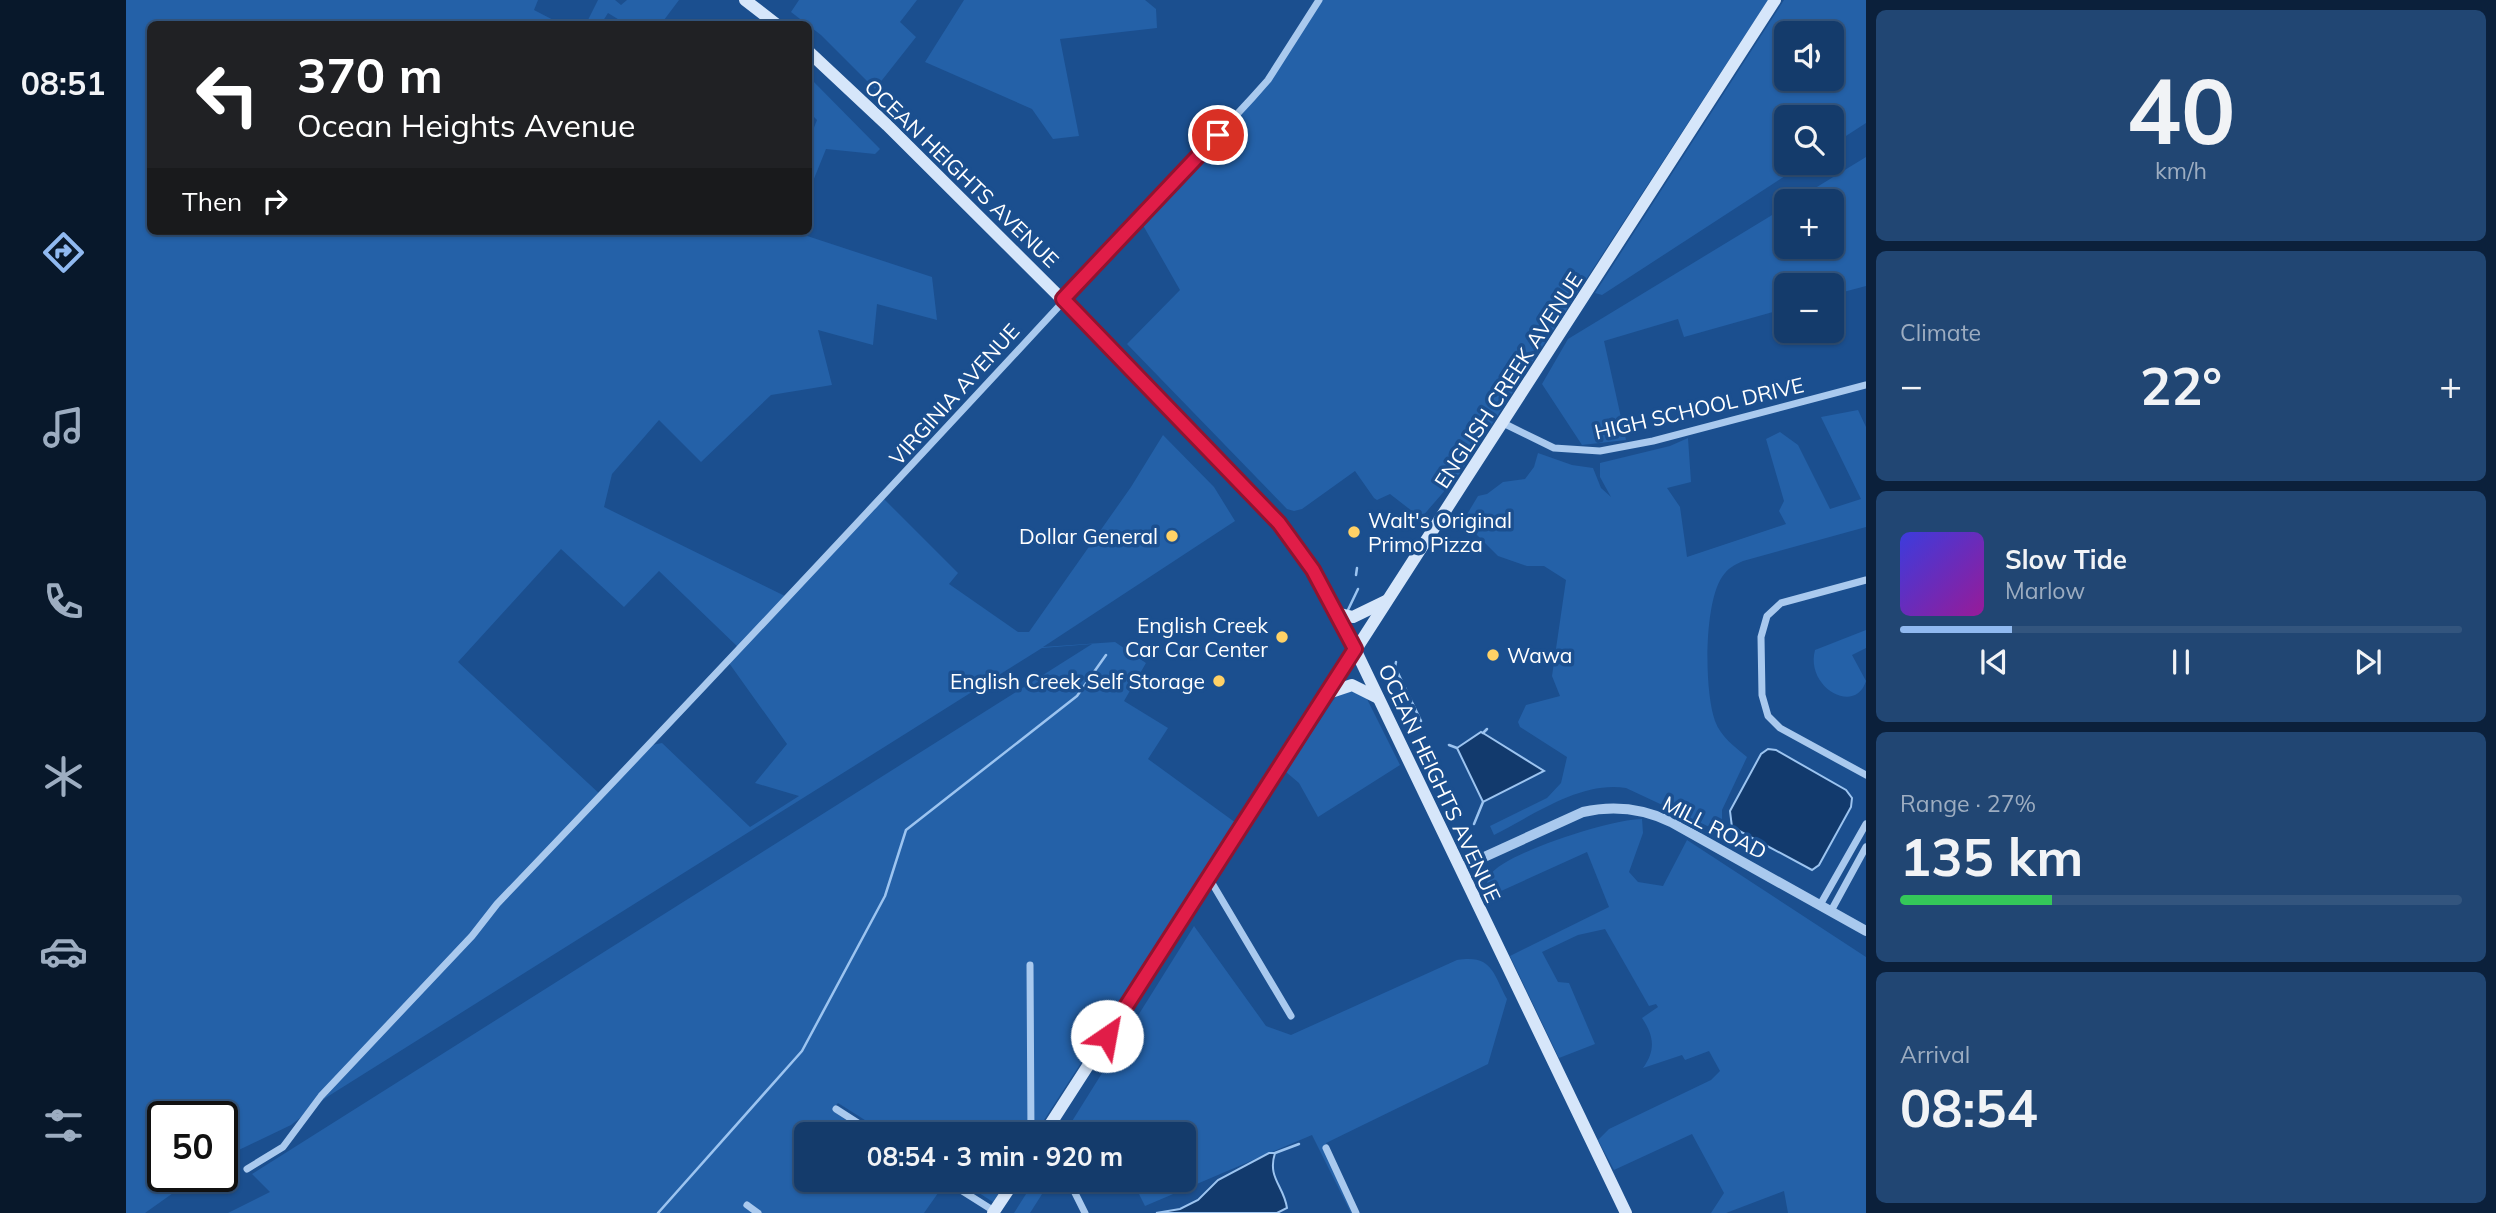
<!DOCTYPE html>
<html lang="en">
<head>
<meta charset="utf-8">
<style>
  :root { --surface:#143b6b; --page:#214673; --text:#f1f3f6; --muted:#9dadc1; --line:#33557e; --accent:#90b9f0 }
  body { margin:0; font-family:Mulish,sans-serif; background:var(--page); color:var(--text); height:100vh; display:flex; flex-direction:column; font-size:26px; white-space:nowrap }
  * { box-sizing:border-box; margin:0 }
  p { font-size:23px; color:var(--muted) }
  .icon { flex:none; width:38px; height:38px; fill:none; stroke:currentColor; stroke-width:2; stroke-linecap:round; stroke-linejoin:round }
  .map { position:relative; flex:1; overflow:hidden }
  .panel { display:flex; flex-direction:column; gap:10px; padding:10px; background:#0b203b; width:630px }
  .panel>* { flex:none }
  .banner { position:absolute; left:21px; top:21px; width:665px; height:214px; border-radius:10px; box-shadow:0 2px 5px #0004,0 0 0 2px var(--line); background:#202124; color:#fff; overflow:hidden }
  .fabs { position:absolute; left:1648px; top:21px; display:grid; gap:14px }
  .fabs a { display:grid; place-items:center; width:70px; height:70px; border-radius:10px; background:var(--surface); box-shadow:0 2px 5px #0004,0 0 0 2px var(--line); font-size:35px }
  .speed { position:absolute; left:21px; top:1101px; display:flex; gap:14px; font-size:35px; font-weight:700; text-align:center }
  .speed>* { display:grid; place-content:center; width:91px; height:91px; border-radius:50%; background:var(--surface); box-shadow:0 2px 5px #0004,0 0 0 2px var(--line); line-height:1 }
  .speed .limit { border:4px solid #111; border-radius:10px; background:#fff; color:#111 }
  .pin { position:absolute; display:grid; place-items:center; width:60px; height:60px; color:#fff; margin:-30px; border:4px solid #fff; border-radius:50%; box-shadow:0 2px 7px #0007 }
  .me { position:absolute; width:77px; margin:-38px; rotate:33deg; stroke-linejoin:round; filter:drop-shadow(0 0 5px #0008) }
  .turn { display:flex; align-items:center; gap:24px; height:147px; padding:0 35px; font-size:32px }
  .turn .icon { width:91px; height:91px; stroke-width:2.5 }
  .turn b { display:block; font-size:49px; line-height:60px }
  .then { display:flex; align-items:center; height:66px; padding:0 35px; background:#0003; gap:14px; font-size:26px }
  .big { font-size:52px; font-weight:700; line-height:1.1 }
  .panel .widget { flex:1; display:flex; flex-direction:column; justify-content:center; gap:10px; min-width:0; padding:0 24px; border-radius:10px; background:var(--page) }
  .panel .dial { align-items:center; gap:0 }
  .dial b { font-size:91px; line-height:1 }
  .song { display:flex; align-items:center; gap:21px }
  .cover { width:84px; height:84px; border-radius:10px; background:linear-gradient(135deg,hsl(240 70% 55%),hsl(300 70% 35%)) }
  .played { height:7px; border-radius:4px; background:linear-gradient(90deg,var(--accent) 20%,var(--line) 20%) }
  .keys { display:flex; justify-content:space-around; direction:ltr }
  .heat { display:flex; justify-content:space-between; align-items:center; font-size:38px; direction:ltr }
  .charge { height:10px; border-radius:5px; background:linear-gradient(90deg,#34c759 27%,var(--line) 0) }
  .trip { position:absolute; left:668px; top:1122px; width:402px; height:70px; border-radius:10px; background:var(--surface); box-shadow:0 2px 5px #0004,0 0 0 2px var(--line); font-weight:700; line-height:70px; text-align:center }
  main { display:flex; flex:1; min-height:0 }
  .menu { display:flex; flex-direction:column; width:126px; justify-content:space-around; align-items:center; background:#08182b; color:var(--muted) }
  .menu .icon { width:49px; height:49px }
  .menu .on { color:var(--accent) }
  .menu b { font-size:32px; color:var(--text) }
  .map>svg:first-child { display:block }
</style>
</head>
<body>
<main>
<nav class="menu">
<b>08:51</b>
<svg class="icon on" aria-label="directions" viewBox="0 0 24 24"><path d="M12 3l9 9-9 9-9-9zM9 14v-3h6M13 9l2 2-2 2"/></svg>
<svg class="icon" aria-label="music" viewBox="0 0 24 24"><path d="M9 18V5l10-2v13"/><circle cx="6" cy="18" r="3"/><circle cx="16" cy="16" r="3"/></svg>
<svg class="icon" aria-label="phone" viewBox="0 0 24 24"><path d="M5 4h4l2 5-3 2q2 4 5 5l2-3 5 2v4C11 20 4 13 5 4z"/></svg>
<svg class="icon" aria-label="climate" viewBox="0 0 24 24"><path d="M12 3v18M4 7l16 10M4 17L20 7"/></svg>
<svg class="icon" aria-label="car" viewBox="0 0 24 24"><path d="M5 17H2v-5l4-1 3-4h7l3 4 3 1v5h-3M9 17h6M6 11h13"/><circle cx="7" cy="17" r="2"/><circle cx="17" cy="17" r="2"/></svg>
<svg class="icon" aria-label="filters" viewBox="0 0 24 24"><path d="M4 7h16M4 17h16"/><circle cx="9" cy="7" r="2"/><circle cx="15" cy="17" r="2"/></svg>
</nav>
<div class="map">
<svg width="1740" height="1213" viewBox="0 0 1740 1213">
  <rect width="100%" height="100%" fill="#1b4f8f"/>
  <g fill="#2461a8" fill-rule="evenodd">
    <path d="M 0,0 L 412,0 L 408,10 L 435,24 L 24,24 L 24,231 L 666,231 L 806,277 L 811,320 L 751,304 L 747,345 L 692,330 L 706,385 L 645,395 L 575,462 L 533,420 L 486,474 L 478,507 L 663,598 L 757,498 L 832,573 L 823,584 L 892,632 L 903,632 L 1005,487 L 1037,435 L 1088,487 L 1109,521 L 917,647 L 989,642 L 1020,663 L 998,701 L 1042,728 L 1022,759 L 1110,823 L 909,1134 L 761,1134 L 712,1103 L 706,1110 L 740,1134 L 681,1134 L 681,1180 L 807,1180 L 817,1186 L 798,1213 L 102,1213 L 144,1192 L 126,1174 L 966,644 L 916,648 L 201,1097 L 165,1125 L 96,1158 L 96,1116 L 37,1116 L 37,1176 L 71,1176 L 19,1213 L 0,1213 ZM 435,549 L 498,607 L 533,571 L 615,650 L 603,663 L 661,744 L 629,783 L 673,796 L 624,827 L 536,743 L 526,745 L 477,797 L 332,662 Z"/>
    <path d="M 472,0 L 489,0 L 495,5 L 501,0 L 553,0 L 535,24 L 500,24 L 482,13 L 475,24 L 460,24 Z"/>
    <path d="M 673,0 L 791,0 L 774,22 L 790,37 L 749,89 L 695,35 L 665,12 Z"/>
    <path d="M 838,0 L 1019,0 L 1030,9 L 1031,28 L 934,39 L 953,136 L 927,139 L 906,109 L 799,62 Z"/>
    <path d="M 1193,0 L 1642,0 L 1334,473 L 1295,518 L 1264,494 L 1251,500 L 1248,498 L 1229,471 L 1176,509 L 1168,511 L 1161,509 L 1001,344 L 1054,290 L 1014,220 L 1140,80 Z"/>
    <path d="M 1658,0 L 1740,0 L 1740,123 L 1706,145 L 1706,117 L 1661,117 L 1661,163 L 1679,163 L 1476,295 L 1469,293 ZM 1661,33 L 1706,33 L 1706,79 L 1661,79 Z"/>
    <path d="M 683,77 L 754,149 L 749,154 L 700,149 L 683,191 L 683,140 L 691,120 L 683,112 Z"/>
    <path d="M 1740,157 L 1740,286 L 1706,295 L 1706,285 L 1661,285 L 1661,308 L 1558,337 L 1552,319 L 1478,341 L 1500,440 L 1456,445 L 1416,384 L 1442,339 L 1661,206 L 1661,247 L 1706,247 L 1706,201 L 1668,201 Z"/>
    <path d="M 1732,410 L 1740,427 L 1740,527 L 1617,561 C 1608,565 1602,568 1596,577 C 1578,604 1578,690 1589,721 C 1595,737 1608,746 1621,757 L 1596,810 L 1596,827 L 1592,831 L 1500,788 C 1454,781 1408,815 1368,835 L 1364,826 L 1421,798 L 1435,783 L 1441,757 L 1394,727 L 1392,722 L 1400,705 L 1434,696 L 1426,676 L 1440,580 L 1418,566 L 1401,566 L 1372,556 L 1346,530 L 1340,516 L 1352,496 L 1361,494 L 1377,482 L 1399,479 L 1408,467 L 1412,453 L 1446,465 L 1467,468 L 1475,488 L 1485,497 L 1474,477 L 1474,463 L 1544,446 L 1562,438 L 1565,482 L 1541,488 L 1554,507 L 1561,557 L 1660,524 L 1653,511 L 1658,501 L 1640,439 L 1654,432 L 1672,445 L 1704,509 L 1735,499 L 1695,417 Z"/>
    <path d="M 1740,630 L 1740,648 L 1726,655 L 1740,681 C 1729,716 1679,687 1689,650 Z"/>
    <path d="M 1223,690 L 1240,697 L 1274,765 L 1192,817 L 1173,783 L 1160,772 L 1206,702 L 1212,694 Z"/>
    <path d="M 1516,819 L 1517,833 L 1503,872 L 1512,882 L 1537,886 L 1561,840 L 1740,957 L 1740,1213 L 1662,1213 L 1658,1191 L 1600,1213 L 1585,1213 L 1598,1193 L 1566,1134 L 1488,1170 L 1472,1140 L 1483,1129 L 1585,1080 L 1594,1071 L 1583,1051 L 1559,1060 L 1556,1055 L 1517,1068 C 1530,1050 1528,1036 1516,1018 L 1532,1007 L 1530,1004 L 1523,1006 L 1479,929 L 1452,935 L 1416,952 L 1432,982 L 1443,983 L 1469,1044 L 1433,1058 L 1384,956 L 1483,907 L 1461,852 L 1364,896 C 1360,888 1360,882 1364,875 C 1380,852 1487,819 1516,819 Z"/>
    <path d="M 1068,926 L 1140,1026 L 1165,1035 L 1331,960 C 1366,954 1367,973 1381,999 L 1362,1064 L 1200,1143 L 1231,1213 L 1225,1213 L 1186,1135 L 1019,1206 L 1006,1180 L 1059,1180 L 1059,1134 L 938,1134 Z"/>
    <path d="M 833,1180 L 882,1180 L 867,1202 Z"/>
    <path d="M 909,1180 L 925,1180 L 904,1213 L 888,1213 Z"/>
  </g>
  <g fill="#123a6d" stroke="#9cc4f0" stroke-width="2">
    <path d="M 1355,732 L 1357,733 L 1418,771 L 1357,802 L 1331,748 Z"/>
    <path d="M 1642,749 L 1650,750 L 1720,790 L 1726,798 L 1725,807 L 1693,865 L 1686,870 L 1606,827 L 1604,811 L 1635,754 Z"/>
    <path d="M 1143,1153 L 1149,1153 C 1141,1178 1158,1186 1161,1208 L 1151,1213 L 1030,1213 L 1054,1209 L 1072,1200 L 1092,1180 Z"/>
  </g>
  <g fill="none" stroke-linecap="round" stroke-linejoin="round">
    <g stroke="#9cc4f0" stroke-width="2.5">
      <path d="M 1230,575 L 1231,568"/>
      <path d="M 1221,612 L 1232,589"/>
      <path d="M 1270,662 L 1269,667 L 1295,721"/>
      <path d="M 1357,733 L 1361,729"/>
      <path d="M 1323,745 L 1331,748"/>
      <path d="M 1348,824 L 1357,802"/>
      <path d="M 1149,1153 L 1173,1144"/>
      <path d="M 532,1213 L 676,1051 L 759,896 L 780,830 L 951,696 L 980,655"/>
    </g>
    <g stroke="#a9c9ee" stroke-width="7">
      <path d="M 1377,423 L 1428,448 L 1474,451 L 1527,441 L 1740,385"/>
      <path d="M 1740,580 L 1655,603 L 1641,616 L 1635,637 L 1636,695 L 1642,716 L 1654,728 L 1740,775"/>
      <path d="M 1083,878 L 1165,1016"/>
      <path d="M 1694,905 L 1740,824"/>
      <path d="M 1705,911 L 1740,847"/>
      <path d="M 904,965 L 905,1134"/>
      <path d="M 710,1109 L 749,1134"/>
      <path d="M 1200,1148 L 1230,1213"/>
      <path d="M 121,1169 L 157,1147 L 195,1096 L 346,936 L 371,904 C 626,638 876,368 1126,98 L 1142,80 L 1193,0"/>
      <path d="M 819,1180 L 868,1211"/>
      <path d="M 936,1180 L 947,1189 L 959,1213"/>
      <path d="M 621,1205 L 632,1213"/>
    </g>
    <path stroke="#a9c9ee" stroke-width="10" d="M 1334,868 L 1457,812 C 1488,805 1516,808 1545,822 L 1740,931"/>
    <g stroke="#d6e6fa" stroke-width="12">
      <path d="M 619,0 L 650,24"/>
      <path d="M 682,51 L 761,125 L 1005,368 L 1133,500 L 1175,553 L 1229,649 L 1500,1213"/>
      <path d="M 1210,613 L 1227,617 L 1260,601"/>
      <path d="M 1199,694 L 1226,685 L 1252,698"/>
      <path d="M 918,1134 C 1161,755 1405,378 1649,0"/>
      <path d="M 867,1213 L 889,1180"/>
    </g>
  </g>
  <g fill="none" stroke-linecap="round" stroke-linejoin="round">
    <g stroke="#92132f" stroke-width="18">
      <path id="route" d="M 981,1036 L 1229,649 L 1187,570 L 1153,523 L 937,299 L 1092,135"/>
    </g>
    <use href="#route" stroke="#e11d48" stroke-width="12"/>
  </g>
  <g fill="#ffd166" stroke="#1b4f8f" stroke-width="2.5">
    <circle cx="1228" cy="532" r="7"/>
    <circle cx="1046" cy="536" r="7"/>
    <circle cx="1156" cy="637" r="7"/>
    <circle cx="1367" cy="655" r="7"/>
    <circle cx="1093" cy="681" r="7"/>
  </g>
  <g text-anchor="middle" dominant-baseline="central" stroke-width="7" stroke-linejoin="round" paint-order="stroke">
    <g font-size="21" fill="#fff" stroke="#1b4f8f">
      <text transform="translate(836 173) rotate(44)">OCEAN HEIGHTS AVENUE</text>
      <text transform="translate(1382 380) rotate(-57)">ENGLISH CREEK AVENUE</text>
      <text transform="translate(828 394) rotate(-48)">VIRGINIA AVENUE</text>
      <text transform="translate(1573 408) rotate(-13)">HIGH SCHOOL DRIVE</text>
      <text transform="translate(1314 783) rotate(65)">OCEAN HEIGHTS AVENUE</text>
      <text transform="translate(1589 827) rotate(27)">MILL ROAD</text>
    </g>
    <g font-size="21" fill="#fff" stroke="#1b4f8f" text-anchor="end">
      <text x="1242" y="520" text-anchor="start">Walt's Original<tspan x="1242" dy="24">Primo Pizza</tspan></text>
      <text x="1032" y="536">Dollar General</text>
      <text x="1142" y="625">English Creek<tspan x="1142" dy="24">Car Car Center</tspan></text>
      <text x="1381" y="655" text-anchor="start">Wawa</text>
      <text x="1079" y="681">English Creek Self Storage</text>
    </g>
  </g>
</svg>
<div class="fabs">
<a><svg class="icon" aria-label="sound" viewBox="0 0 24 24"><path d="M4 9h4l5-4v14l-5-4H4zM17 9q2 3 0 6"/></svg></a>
<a><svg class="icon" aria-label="search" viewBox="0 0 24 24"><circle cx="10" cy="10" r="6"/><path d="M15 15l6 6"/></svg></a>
<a>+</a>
<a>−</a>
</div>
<div class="speed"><div class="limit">50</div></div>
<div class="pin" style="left:1092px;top:135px;background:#d93025"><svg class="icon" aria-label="arrive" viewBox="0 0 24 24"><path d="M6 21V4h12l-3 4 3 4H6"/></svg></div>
<svg class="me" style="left:981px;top:1036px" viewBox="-20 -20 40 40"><circle r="19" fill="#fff"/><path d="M0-13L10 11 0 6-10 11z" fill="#e11d48"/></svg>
<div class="trip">08:54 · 3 min · 920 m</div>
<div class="banner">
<div class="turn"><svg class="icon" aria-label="left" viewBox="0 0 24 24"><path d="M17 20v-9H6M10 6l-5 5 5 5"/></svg><div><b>370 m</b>Ocean Heights Avenue</div></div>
<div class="then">Then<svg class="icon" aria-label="right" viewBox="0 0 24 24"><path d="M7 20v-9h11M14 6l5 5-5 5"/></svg></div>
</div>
</div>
<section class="panel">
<div class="widget dial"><b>40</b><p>km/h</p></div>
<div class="widget"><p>Climate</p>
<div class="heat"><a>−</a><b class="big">22°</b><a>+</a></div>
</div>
<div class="widget">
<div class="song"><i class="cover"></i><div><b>Slow Tide</b><p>Marlow</p></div></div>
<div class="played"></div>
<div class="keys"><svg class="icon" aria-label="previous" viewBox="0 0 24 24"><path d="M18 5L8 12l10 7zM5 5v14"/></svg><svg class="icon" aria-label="pause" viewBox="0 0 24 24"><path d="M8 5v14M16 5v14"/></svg><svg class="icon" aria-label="next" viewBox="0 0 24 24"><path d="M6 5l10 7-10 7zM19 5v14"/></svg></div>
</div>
<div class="widget"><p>Range · 27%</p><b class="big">135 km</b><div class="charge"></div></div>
<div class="widget"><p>Arrival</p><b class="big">08:54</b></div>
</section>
</main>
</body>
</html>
